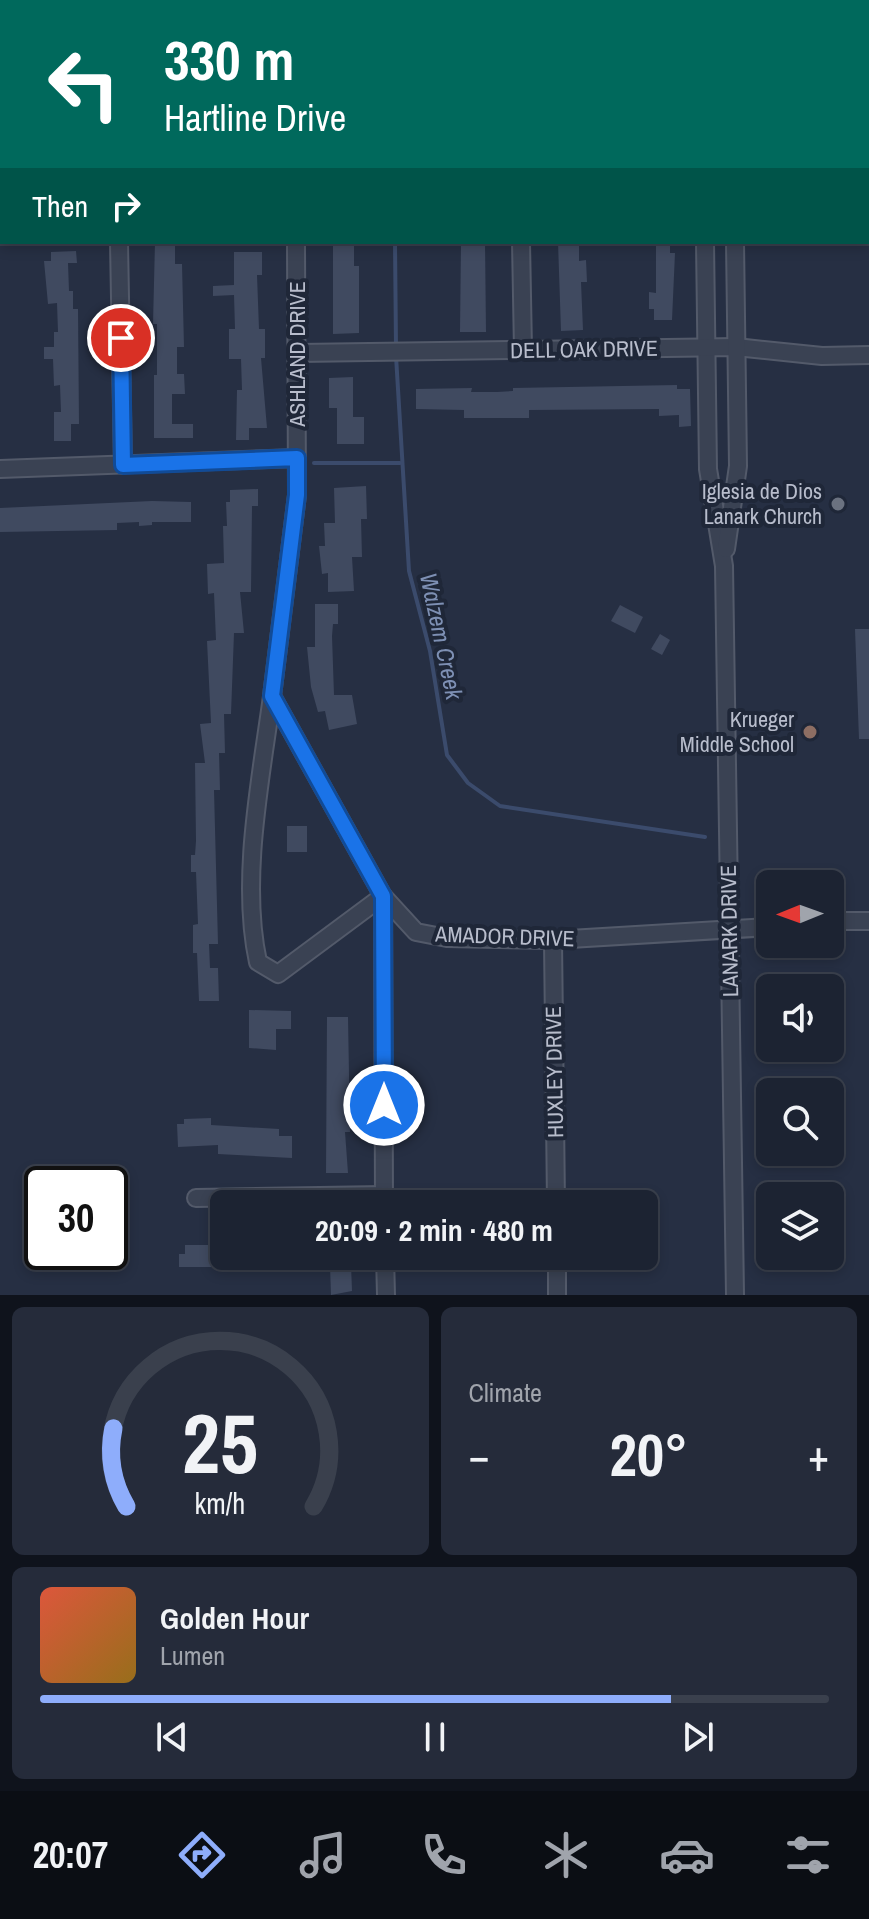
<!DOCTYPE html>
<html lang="en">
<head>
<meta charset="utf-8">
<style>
  :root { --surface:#1c2332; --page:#252b3a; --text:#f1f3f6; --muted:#a0a4ac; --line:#3a404d; --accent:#8eadfb }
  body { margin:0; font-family:"Archivo Narrow",sans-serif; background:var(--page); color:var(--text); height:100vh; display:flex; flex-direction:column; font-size:30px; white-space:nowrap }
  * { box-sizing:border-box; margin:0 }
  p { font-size:26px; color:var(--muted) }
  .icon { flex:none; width:44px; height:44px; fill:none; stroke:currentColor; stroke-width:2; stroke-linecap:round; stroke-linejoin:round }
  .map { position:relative; height:1295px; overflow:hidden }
  .panel { display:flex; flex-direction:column; gap:12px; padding:12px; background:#0f131c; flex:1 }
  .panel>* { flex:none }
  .guide { position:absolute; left:0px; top:0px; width:870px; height:244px; box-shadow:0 4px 12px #0003,0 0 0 2px var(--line); background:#00695c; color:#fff; overflow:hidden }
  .needle { width:52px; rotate:269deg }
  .buttons { position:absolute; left:756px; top:870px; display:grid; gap:16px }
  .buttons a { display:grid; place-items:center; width:88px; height:88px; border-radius:12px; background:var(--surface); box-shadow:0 4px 12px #0003,0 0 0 2px var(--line); font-size:40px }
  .speed { position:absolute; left:24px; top:1166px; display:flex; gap:16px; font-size:40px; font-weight:700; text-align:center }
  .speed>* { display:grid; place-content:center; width:104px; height:104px; border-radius:50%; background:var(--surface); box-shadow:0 4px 12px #0003,0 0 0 2px var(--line); line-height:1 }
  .speed .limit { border:4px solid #111; border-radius:12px; background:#fff; color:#111 }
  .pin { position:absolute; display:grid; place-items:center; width:68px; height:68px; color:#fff; margin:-34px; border:4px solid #fff; border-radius:50%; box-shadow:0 2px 8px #0007 }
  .me { position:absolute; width:88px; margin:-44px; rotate:0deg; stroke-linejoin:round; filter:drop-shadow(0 0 6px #0008) }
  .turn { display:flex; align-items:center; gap:28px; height:168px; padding:0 32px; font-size:36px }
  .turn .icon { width:104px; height:104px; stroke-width:2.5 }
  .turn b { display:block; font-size:56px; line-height:68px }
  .then { display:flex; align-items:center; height:76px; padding:0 32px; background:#0003; gap:16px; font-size:30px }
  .big { font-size:60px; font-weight:700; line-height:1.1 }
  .panel .widget { flex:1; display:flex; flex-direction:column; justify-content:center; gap:12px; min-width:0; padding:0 28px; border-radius:12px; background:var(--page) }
  .panel .dial { align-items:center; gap:0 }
  .dial svg { height:208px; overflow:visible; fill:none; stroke:var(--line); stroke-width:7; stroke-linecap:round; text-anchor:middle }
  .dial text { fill:var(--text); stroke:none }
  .song { display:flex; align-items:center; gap:24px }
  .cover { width:96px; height:96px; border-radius:12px; background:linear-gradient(135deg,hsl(10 70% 55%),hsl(40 70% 35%)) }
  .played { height:8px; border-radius:4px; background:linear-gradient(90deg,var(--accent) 80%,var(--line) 80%) }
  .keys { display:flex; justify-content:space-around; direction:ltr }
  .heat { display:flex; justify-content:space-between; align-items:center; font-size:44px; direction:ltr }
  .panel .tiles { flex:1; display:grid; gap:12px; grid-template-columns:1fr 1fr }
  .widget:last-child { grid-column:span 2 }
  .trip { position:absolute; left:210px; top:1190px; width:448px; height:80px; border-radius:12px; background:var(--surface); box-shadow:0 4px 12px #0003,0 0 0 2px var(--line); font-weight:700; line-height:80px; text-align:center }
  .tabs { display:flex; height:128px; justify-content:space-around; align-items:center; background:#0b0e14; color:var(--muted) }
  .tabs .icon { width:56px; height:56px }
  .tabs .current { color:var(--accent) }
  .tabs b { font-size:36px; color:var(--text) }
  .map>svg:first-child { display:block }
</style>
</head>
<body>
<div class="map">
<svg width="869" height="1295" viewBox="0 0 869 1295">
  <rect width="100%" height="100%" fill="#262f43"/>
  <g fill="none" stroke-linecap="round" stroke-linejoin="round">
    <g stroke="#3b4b6c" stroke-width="4">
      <path d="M 414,2 L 414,0"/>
      <path d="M 395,242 L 396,348"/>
      <path d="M 396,356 L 409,571 L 430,651 L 447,755 L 468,783 L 500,806 L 705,837"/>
      <path d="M 314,463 L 400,463"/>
    </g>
  </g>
  <g fill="#404a60">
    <path d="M 155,242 L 175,242 L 175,264 L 182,264 L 184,347 L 177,347 L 177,374 L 184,374 L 185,394 L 172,394 L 172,424 L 193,424 L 193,438 L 154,438 L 154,375 L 157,375 L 157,324 L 153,324 Z"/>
    <path d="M 333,242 L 354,242 L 354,266 L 359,266 L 359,333 L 333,334 Z"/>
    <path d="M 461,242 L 485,242 L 486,332 L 460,332 Z"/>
    <path d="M 558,242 L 579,242 L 579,261 L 586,260 L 587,282 L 581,282 L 583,330 L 561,331 Z"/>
    <path d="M 656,242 L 670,242 L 670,253 L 675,253 L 672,320 L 654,320 L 654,309 L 649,309 L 649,292 L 656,293 Z"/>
    <path d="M 76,251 L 77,263 L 68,263 L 69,291 L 73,291 L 73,309 L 78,309 L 79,424 L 71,424 L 71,441 L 54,441 L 54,412 L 61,412 L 60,385 L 54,386 L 53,359 L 44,359 L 44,347 L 54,347 L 54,332 L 58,332 L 57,303 L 48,304 L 44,261 L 51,261 L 51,252 Z"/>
    <path d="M 234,252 L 262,252 L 262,275 L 257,275 L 259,329 L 265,329 L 265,358 L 261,358 L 267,428 L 249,428 L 249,440 L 236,440 L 237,390 L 242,390 L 241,359 L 229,359 L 229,329 L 235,329 L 234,295 L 213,296 L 213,286 L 234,285 Z"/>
    <path d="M 353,377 L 353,417 L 364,417 L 364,444 L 337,444 L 337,408 L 329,408 L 329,378 Z"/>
    <path d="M 677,385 L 677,389 L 690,389 L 691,426 L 679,427 L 679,415 L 659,416 L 659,409 L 529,410 L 529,418 L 464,418 L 464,410 L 416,409 L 416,389 L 472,388 L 471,392 L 497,392 L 513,391 L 513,388 Z"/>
    <path d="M 366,486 L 367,519 L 361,519 L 362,557 L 352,557 L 354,591 L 328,592 L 328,573 L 322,574 L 319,546 L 325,546 L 324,523 L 335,523 L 334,488 Z"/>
    <path d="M 258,489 L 258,506 L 252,506 L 251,592 L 240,592 L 244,633 L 234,633 L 231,714 L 224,714 L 225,753 L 219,753 L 220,790 L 214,790 L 218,944 L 209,944 L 210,968 L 218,968 L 219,1001 L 199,1001 L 197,953 L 193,953 L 193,925 L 198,924 L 196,872 L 191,872 L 191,855 L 195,855 L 196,841 L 195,763 L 205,763 L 200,724 L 211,723 L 207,641 L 216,640 L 214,593 L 208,594 L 207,564 L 224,563 L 223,526 L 227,526 L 226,502 L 230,502 L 230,490 Z"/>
    <path d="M 152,501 L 191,502 L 191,522 L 152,522 L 152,525 L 139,526 L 139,522 L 117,523 L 117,530 L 0,532 L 0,508 Z"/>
    <path d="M 315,604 L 338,604 L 338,624 L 333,624 L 332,636 L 334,695 L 352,695 L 357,724 L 329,730 L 325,711 L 318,712 L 311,687 L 307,647 L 315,647 Z"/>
    <path d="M 620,605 L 643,617 L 635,633 L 611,621 Z"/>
    <path d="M 855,629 L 869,629 L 869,739 L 859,739 Z"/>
    <path d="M 660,634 L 670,640 L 662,655 L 651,649 Z"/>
    <rect x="287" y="826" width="20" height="26"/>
    <path d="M 249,1010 L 291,1011 L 291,1029 L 276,1029 L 276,1050 L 249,1048 Z"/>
    <path d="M 327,1017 L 348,1017 L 350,1132 L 345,1132 L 348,1173 L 326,1173 Z"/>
    <path d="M 211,1118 L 211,1125 L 279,1129 L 279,1136 L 292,1136 L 292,1158 L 218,1154 L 218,1145 L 178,1147 L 177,1124 L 184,1124 L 184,1119 Z"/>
    <path d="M 185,1245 L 224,1245 L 224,1258 L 213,1258 L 213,1267 L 179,1267 L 179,1254 L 185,1254 Z"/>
    <path d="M 351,1264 L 352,1291 L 331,1295 L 330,1265 Z"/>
  </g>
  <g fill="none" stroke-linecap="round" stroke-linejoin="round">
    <g stroke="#535a6a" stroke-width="20">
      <g id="minor">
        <path d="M 518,0 L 518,2"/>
        <path d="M 702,0 L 702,2"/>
        <path d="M 731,0 L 731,2"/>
        <path d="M 133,2 L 134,0"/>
        <path d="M 315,2 L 315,0"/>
        <path d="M 119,242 L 123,465"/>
        <path d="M 296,242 L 297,495 L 272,696 L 383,896 L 416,932 L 447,938 L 553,940 L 770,927"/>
        <path d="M 521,242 L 523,350"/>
        <path d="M 705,242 L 708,469 L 724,566 L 735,1295"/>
        <path d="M 299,353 L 736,347 L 822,356 L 869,355"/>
        <path d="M 0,469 L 297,458"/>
        <path d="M 726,549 L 738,466 L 735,242"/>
        <path d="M 272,696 C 261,778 240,880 258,962 L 278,974 L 383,896"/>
        <path d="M 383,896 L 384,1204"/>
        <path d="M 830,921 L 869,921"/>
        <path d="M 553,940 L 556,1204"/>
        <path d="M 196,1198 L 384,1195"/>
        <path d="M 385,1256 L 386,1295"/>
        <path d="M 557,1256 L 557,1295"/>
      </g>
    </g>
    <use href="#minor" stroke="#3a4253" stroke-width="16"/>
  </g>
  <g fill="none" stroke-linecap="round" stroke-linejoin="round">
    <g stroke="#114b97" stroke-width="20">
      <path id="route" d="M 121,338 L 123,465 L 297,458 L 297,495 L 272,696 L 383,896 L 384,1105"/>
    </g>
    <use href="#route" stroke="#1a73e8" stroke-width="14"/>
  </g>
  <circle fill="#6b7280" stroke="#1f2738" stroke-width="3" cx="838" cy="504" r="8"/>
  <circle fill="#8d6e63" stroke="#1f2738" stroke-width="3" cx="810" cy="732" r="8"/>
  <g text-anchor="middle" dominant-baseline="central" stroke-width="8" stroke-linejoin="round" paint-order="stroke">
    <g font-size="22" fill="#b8bdcc" stroke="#1f2738">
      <text transform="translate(584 349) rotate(-1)">DELL OAK DRIVE</text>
      <text transform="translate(297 354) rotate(-90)">ASHLAND DRIVE</text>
      <text transform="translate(729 931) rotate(-91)">LANARK DRIVE</text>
      <text transform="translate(505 936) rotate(2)">AMADOR DRIVE</text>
      <text transform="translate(554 1072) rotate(-91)">HUXLEY DRIVE</text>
    </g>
    <g font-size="22" fill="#b8bdcc" stroke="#1f2738" text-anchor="end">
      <text x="822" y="491">Iglesia de Dios<tspan x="822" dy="25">Lanark Church</tspan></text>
      <text x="794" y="719">Krueger<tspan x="794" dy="25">Middle School</tspan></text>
    </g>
    <g font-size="24" font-style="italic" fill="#7e90b4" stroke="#1f2738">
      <text transform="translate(442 636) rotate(78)">Walzem Creek</text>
    </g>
  </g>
</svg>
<div class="buttons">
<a><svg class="needle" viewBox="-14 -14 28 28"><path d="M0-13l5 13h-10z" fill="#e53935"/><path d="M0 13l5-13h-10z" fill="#a0a4ac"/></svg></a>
<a><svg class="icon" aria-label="sound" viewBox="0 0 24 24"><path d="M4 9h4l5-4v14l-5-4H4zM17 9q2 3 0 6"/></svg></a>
<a><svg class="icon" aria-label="search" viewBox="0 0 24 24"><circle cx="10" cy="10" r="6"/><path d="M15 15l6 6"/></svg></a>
<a><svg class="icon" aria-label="layers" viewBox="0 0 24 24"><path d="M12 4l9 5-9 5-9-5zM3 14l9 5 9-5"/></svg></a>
</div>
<div class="speed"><div class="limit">30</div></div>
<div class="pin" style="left:121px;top:338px;background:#d93025"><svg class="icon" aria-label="arrive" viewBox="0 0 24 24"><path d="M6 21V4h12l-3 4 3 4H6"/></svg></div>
<svg class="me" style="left:384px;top:1105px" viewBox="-20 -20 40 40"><circle r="17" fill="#1a73e8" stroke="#fff" stroke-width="3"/><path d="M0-11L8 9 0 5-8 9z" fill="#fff"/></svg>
<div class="trip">20:09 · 2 min · 480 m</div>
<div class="guide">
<div class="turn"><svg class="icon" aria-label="left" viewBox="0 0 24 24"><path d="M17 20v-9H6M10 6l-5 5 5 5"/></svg><div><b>330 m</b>Hartline Drive</div></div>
<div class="then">Then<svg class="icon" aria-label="right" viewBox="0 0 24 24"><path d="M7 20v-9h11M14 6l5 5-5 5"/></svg></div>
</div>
</div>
<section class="panel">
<div class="tiles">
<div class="widget dial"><svg viewBox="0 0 100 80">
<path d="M14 69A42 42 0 1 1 86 69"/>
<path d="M14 69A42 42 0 0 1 9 39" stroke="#8eadfb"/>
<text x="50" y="56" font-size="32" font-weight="700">25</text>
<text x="50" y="72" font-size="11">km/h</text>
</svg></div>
<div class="widget"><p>Climate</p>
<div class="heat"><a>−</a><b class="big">20°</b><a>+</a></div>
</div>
<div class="widget">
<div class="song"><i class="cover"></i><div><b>Golden Hour</b><p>Lumen</p></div></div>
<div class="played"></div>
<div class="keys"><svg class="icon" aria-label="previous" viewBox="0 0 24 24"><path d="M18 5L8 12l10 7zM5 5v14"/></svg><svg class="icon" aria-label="pause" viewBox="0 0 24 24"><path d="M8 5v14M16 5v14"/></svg><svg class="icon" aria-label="next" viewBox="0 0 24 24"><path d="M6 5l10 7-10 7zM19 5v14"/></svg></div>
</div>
</div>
</section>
<nav class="tabs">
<b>20:07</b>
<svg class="icon current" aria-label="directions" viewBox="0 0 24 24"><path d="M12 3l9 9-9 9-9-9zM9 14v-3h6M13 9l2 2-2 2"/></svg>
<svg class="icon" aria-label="music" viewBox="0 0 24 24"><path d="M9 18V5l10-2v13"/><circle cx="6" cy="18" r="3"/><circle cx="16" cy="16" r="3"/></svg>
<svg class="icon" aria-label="phone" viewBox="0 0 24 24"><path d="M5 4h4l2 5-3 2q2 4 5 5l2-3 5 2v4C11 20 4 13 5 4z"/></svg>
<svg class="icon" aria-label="climate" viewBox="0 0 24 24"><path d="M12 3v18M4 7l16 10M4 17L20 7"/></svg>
<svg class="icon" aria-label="car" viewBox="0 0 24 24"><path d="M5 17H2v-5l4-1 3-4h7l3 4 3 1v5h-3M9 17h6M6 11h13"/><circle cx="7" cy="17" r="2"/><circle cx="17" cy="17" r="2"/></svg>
<svg class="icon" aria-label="filters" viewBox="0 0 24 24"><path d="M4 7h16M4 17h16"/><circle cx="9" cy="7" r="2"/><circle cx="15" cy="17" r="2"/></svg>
</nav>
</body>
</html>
